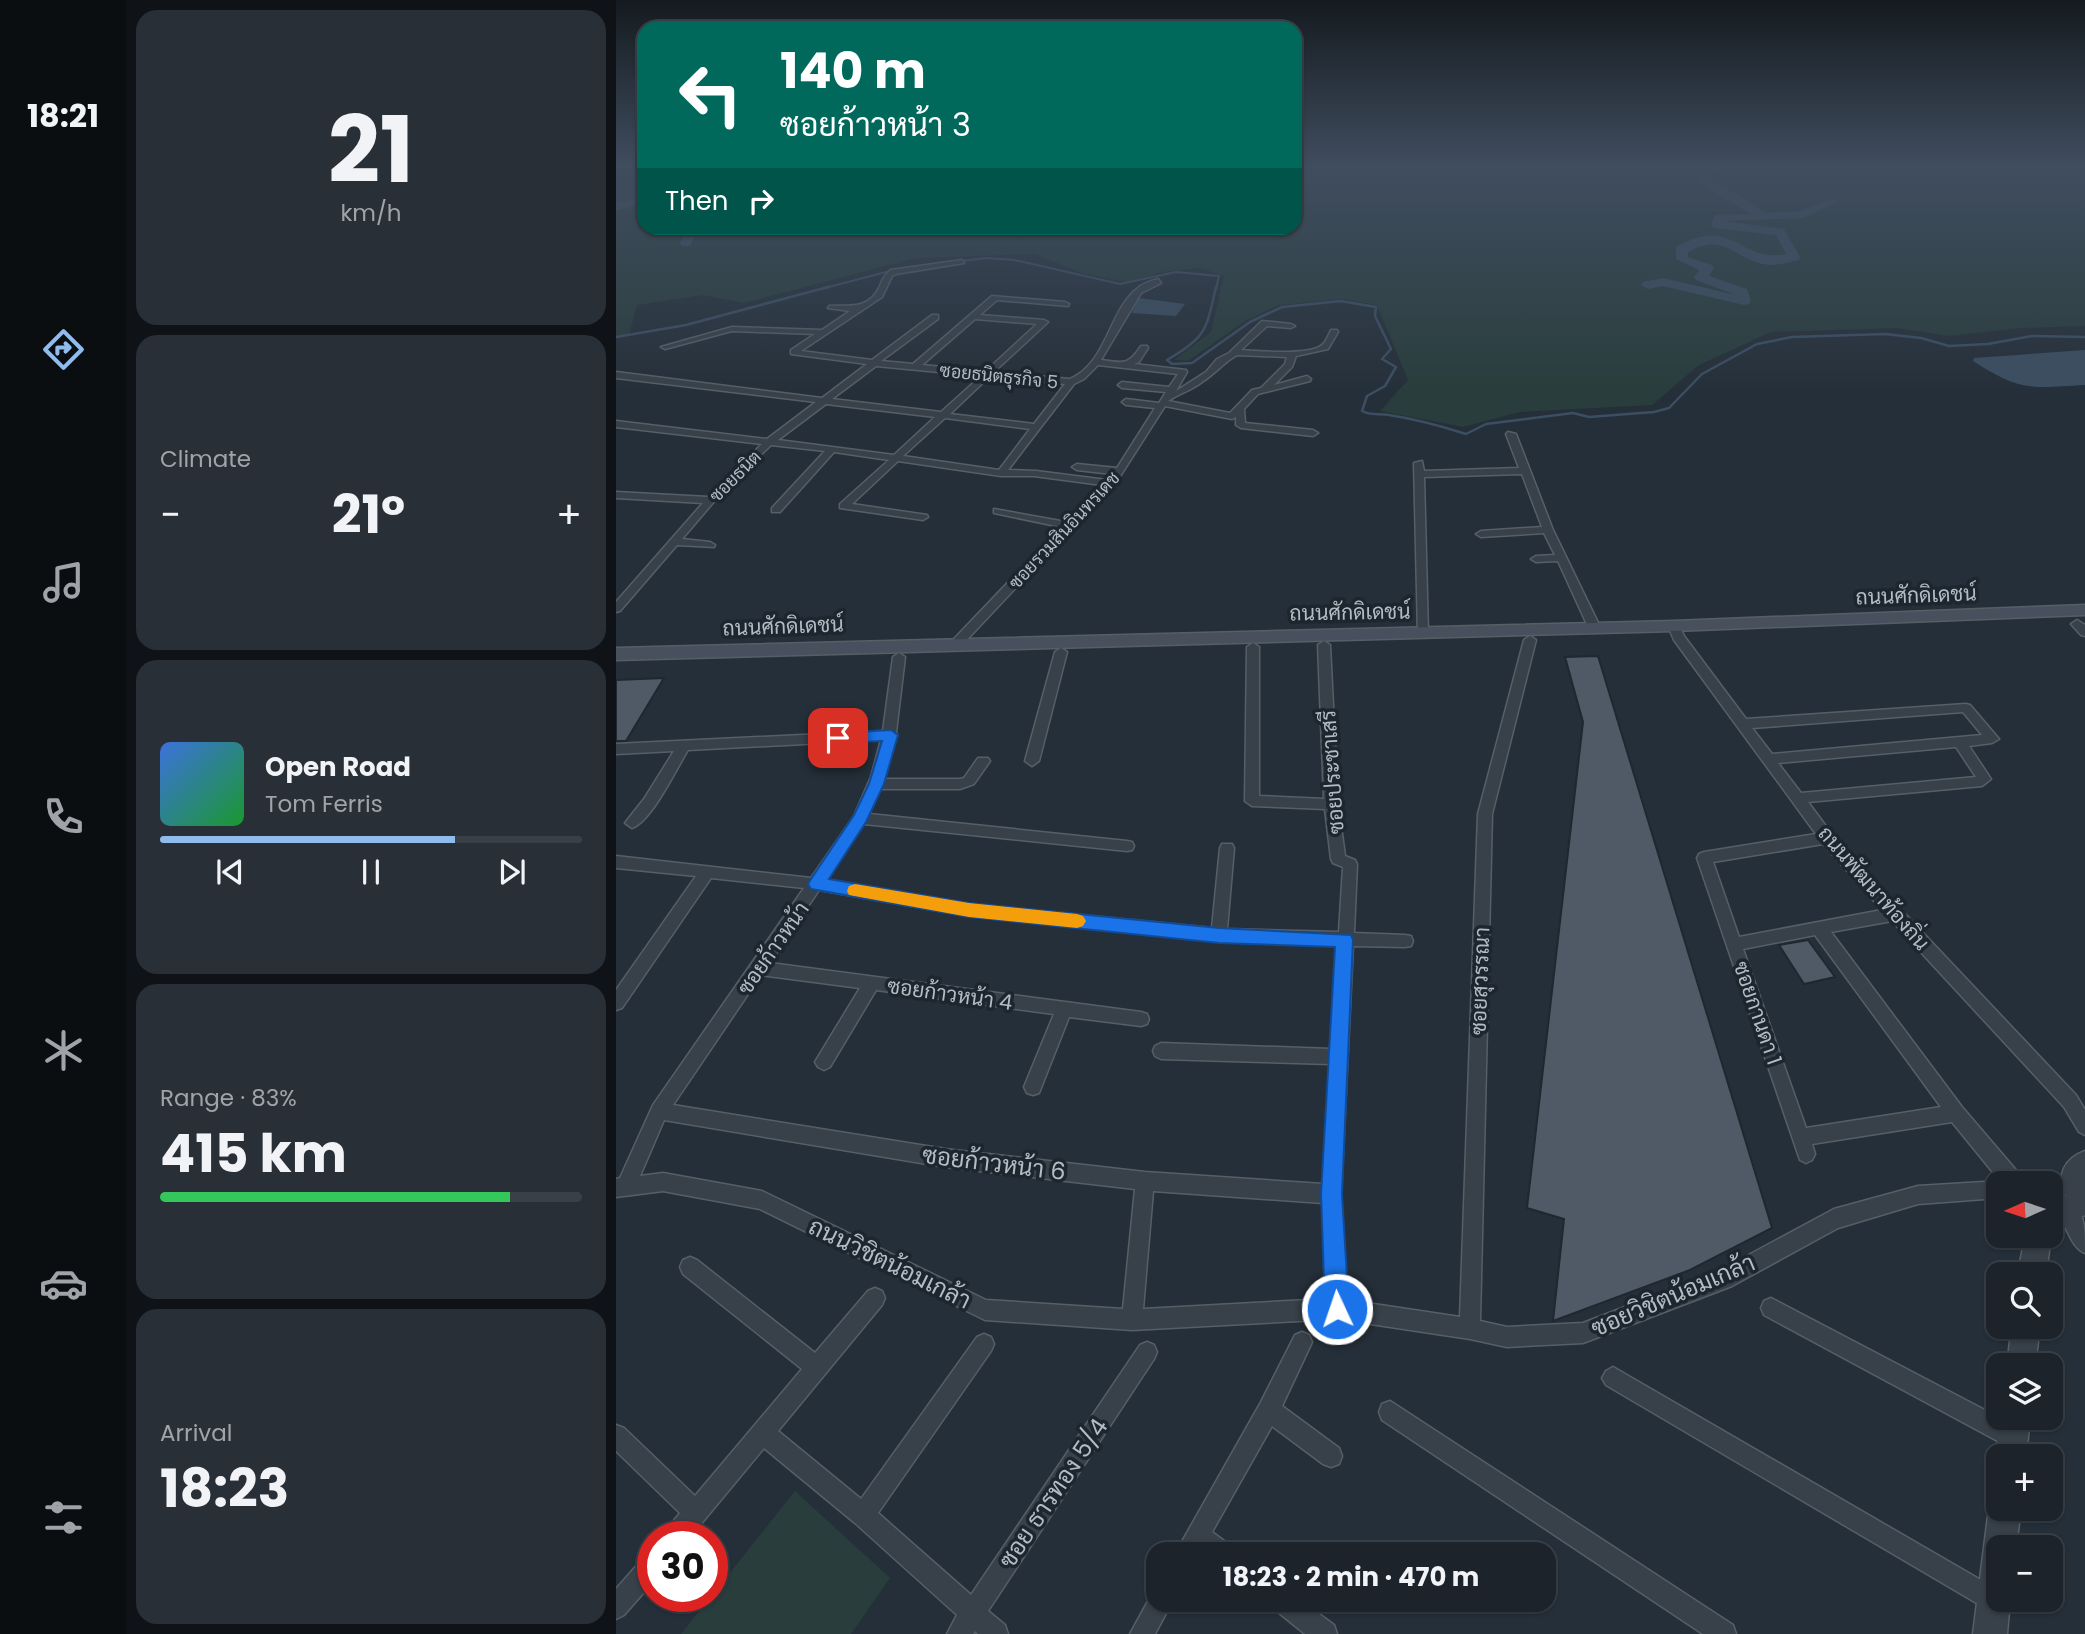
<!DOCTYPE html>
<html lang="en">
<head>
<meta charset="utf-8">
<style>
  :root { --surface:#1c232b; --page:#292f37; --text:#f1f3f6; --muted:#a0a4a9; --line:#3a4047; --accent:#90bbed }
  body { margin:0; font-family:Poppins,Sarabun,sans-serif; background:var(--page); color:var(--text); height:100vh; display:flex; flex-direction:column; font-size:26px; white-space:nowrap }
  * { box-sizing:border-box; margin:0 }
  p { font-size:23px; color:var(--muted) }
  .icon { flex:none; width:38px; height:38px; fill:none; stroke:currentColor; stroke-width:2; stroke-linecap:round; stroke-linejoin:round }
  .map { position:relative; flex:1; overflow:hidden }
  .panel { display:flex; flex-direction:column; gap:10px; padding:10px; background:#0f1318; width:490px }
  .panel>* { flex:none }
  .banner { position:absolute; left:21px; top:21px; width:665px; height:214px; border-radius:21px; box-shadow:0 2px 5px #0004,0 0 0 2px var(--line); background:#00695c; color:#fff; overflow:hidden }
  .needle { width:46px; rotate:267deg }
  .buttons { position:absolute; left:1370px; top:1171px; display:grid; gap:14px }
  .buttons a { display:grid; place-items:center; width:77px; height:77px; border-radius:14px; background:var(--surface); box-shadow:0 2px 5px #0004,0 0 0 2px var(--line); font-size:35px }
  .speed { position:absolute; left:21px; top:1521px; display:flex; gap:14px; font-size:35px; font-weight:700; text-align:center }
  .speed>* { display:grid; place-content:center; width:91px; height:91px; border-radius:50%; background:var(--surface); box-shadow:0 2px 5px #0004,0 0 0 2px var(--line); line-height:1 }
  .speed .limit { border:10px solid #d22; background:#fff; color:#111 }
  .pin { position:absolute; display:grid; place-items:center; width:60px; height:60px; color:#fff; margin:-30px; border-radius:14px; box-shadow:0 4px 10px #0006 }
  .me { position:absolute; width:77px; margin:-38px; rotate:357deg; stroke-linejoin:round; filter:drop-shadow(0 0 5px #0008) }
  .turn { display:flex; align-items:center; gap:24px; height:147px; padding:0 28px; font-size:32px }
  .turn .icon { width:91px; height:91px; stroke-width:2.5 }
  .turn b { display:block; font-size:49px; line-height:60px }
  .then { display:flex; align-items:center; height:66px; padding:0 28px; background:#0003; gap:14px; font-size:26px }
  .big { font-size:52px; font-weight:700; line-height:1.1 }
  .panel .tile { flex:1; display:flex; flex-direction:column; justify-content:center; gap:10px; min-width:0; padding:0 24px; border-radius:21px; background:var(--page) }
  .panel .dial { align-items:center; gap:0 }
  .dial b { font-size:91px; line-height:1 }
  .song { display:flex; align-items:center; gap:21px }
  .cover { width:84px; height:84px; border-radius:10px; background:linear-gradient(135deg,hsl(220 70% 55%),hsl(130 70% 35%)) }
  .played { height:7px; border-radius:4px; background:linear-gradient(90deg,var(--accent) 70%,var(--line) 70%) }
  .keys { display:flex; justify-content:space-around; direction:ltr }
  .heat { display:flex; justify-content:space-between; align-items:center; font-size:38px; direction:ltr }
  .charge { height:10px; border-radius:5px; background:linear-gradient(90deg,#34c759 83%,var(--line) 0) }
  .trip { position:absolute; left:530px; top:1542px; width:410px; height:70px; border-radius:21px; background:var(--surface); box-shadow:0 2px 5px #0004,0 0 0 2px var(--line); font-weight:700; line-height:70px; text-align:center }
  main { display:flex; flex:1; min-height:0 }
  .menu { display:flex; flex-direction:column; width:126px; justify-content:space-around; align-items:center; background:#0b0e11; color:var(--muted) }
  .menu .icon { width:49px; height:49px }
  .menu .current { color:var(--accent) }
  .menu b { font-size:32px; color:var(--text) }
  .map>svg:first-child { display:block }
</style>
</head>
<body>
<main>
<nav class="menu">
<b>18:21</b>
<svg class="icon current" aria-label="directions" viewBox="0 0 24 24"><path d="M12 3l9 9-9 9-9-9zM9 14v-3h6M13 9l2 2-2 2"/></svg>
<svg class="icon" aria-label="music" viewBox="0 0 24 24"><path d="M9 18V5l10-2v13"/><circle cx="6" cy="18" r="3"/><circle cx="16" cy="16" r="3"/></svg>
<svg class="icon" aria-label="phone" viewBox="0 0 24 24"><path d="M5 4h4l2 5-3 2q2 4 5 5l2-3 5 2v4C11 20 4 13 5 4z"/></svg>
<svg class="icon" aria-label="climate" viewBox="0 0 24 24"><path d="M12 3v18M4 7l16 10M4 17L20 7"/></svg>
<svg class="icon" aria-label="car" viewBox="0 0 24 24"><path d="M5 17H2v-5l4-1 3-4h7l3 4 3 1v5h-3M9 17h6M6 11h13"/><circle cx="7" cy="17" r="2"/><circle cx="17" cy="17" r="2"/></svg>
<svg class="icon" aria-label="filters" viewBox="0 0 24 24"><path d="M4 7h16M4 17h16"/><circle cx="9" cy="7" r="2"/><circle cx="15" cy="17" r="2"/></svg>
</nav>
<section class="panel">
<div class="tile dial"><b>21</b><p>km/h</p></div>
<div class="tile"><p>Climate</p>
<div class="heat"><a>−</a><b class="big">21°</b><a>+</a></div>
</div>
<div class="tile">
<div class="song"><i class="cover"></i><div><b>Open Road</b><p>Tom Ferris</p></div></div>
<div class="played"></div>
<div class="keys"><svg class="icon" aria-label="previous" viewBox="0 0 24 24"><path d="M18 5L8 12l10 7zM5 5v14"/></svg><svg class="icon" aria-label="pause" viewBox="0 0 24 24"><path d="M8 5v14M16 5v14"/></svg><svg class="icon" aria-label="next" viewBox="0 0 24 24"><path d="M6 5l10 7-10 7zM19 5v14"/></svg></div>
</div>
<div class="tile"><p>Range · 83%</p><b class="big">415 km</b><div class="charge"></div></div>
<div class="tile"><p>Arrival</p><b class="big">18:23</b></div>
</section>
<div class="map">
<svg width="1469" height="1634" viewBox="0 0 1469 1634">
  <rect width="100%" height="100%" fill="#252f39"/>
  <g fill="#293d3c">
    <path d="M 679,165 L 1469,165 L 1469,326 L 1406,328 L 1332,336 L 1281,328 L 1155,332 L 1083,365 L 1036,405 L 904,412 L 847,427 L 764,411 L 792,380 L 761,305 L 727,299 L 662,305 L 629,321 L 572,361 L 558,360 L 595,332 L 608,276 L 584,268 L 544,272 L 515,283 L 465,273 L 420,254 L 300,258 L 128,303 L 87,295 L 21,305 L 13,335 L 0,338 L 0,186 L 28,182 L 28,228 L 679,228 Z"/>
    <path d="M 179,1491 L 274,1578 L 235,1634 L 65,1634 Z"/>
  </g>
  <g fill="#3c4e61">
    <path d="M 522,298 L 569,304 L 560,316 L 516,313 Z"/>
    <path d="M 1469,350 L 1469,385 C 1415,388 1405,392 1357,361 L 1358,358 Z"/>
  </g>
  <g fill="none" stroke-linecap="round" stroke-linejoin="round">
    <g stroke="#3c4e61" stroke-width="2">
      <path d="M 286,268 L 371,258 L 399,260 L 504,284 L 560,272 L 603,276 L 600,289"/>
      <path d="M 205,289 L 278,270"/>
    </g>
    <g stroke="#3c4e61" stroke-width="2.5">
      <path d="M 600,287 C 590,330 591,337 551,360 L 556,364 L 576,363 L 634,322 L 666,307 L 725,301 L 760,307 L 759,316 L 775,349 L 766,359 L 780,367 L 769,386 L 751,396 L 746,411 C 755,416 763,413 773,415 C 799,419 825,426 850,434 L 870,424 L 957,413 L 973,417 L 1038,412 L 1053,408 L 1086,374 L 1141,344 L 1176,337 L 1269,334 L 1305,338 L 1333,346 L 1372,344 L 1416,336 L 1469,337"/>
      <path d="M 0,337 L 70,325 L 212,287"/>
    </g>
    <g fill="#3c4e61" fill-rule="evenodd">
      <path d="M 1094,165 L 1104,165 L 1102,171 L 1086,175 L 1089,177 L 1133,201 L 1149,213 L 1184,211 L 1216,199 L 1222,202 L 1187,218 L 1108,221 L 1168,229 L 1184,257 L 1183,260 C 1174,262 1163,265 1155,265 C 1120,263 1111,230 1072,252 L 1072,257 L 1096,265 L 1098,268 L 1093,276 L 1131,289 L 1135,301 L 1133,304 L 1128,305 L 1047,286 L 1032,289 L 1025,285 L 1027,282 L 1047,278 L 1120,295 L 1080,280 L 1078,277 L 1083,270 L 1060,259 L 1060,247 C 1118,215 1123,263 1170,254 L 1160,235 L 1097,228 L 1095,225 L 1099,215 L 1135,214 L 1089,187 L 1073,173 Z"/>
      <path d="M 28,198 L 28,204 L 0,210 L 0,202 Z"/>
      <path d="M 78,228 L 93,228 L 79,236 L 74,246 L 66,246 L 64,243 L 70,231 Z"/>
    </g>
  </g>
  <g fill="#505a66" stroke="#1f2830" stroke-width="2">
    <path d="M 982,656 L 1156,1228 L 1074,1270 L 937,1321 L 948,1219 L 911,1208 L 967,722 L 949,657 Z"/>
    <path d="M 48,678 L 10,741 L 0,741 L 0,680 Z"/>
    <path d="M 1192,940 L 1219,977 L 1188,984 L 1163,945 Z"/>
  </g>
  <g fill="none" stroke-linecap="round" stroke-linejoin="round">
    <g stroke="#565f67" stroke-width="3">
      <g id="minor">
        <path d="M 346,260 L 348,263 L 280,274 L 276,276 L 266,297 L 185,351 L 256,360 L 316,315 L 322,315 L 322,319 L 265,361 L 297,364 L 376,296 L 449,302 L 453,304 L 452,306 L 381,300 L 364,315 L 428,320 L 432,322 L 378,372 L 454,379 C 492,362 492,311 522,288 C 527,283 535,281 542,279 L 545,283 L 525,293 L 485,360 C 507,363 512,366 525,346 L 531,346 L 532,348 L 523,362 L 518,364 L 570,370 L 571,372 L 560,391 L 590,372 L 601,359 L 613,353 L 646,321 L 675,324 L 679,326 L 675,328 L 651,326 L 625,350 C 642,351 693,356 706,345 C 710,342 713,334 715,330 L 721,330 L 722,332 L 712,349 L 680,356 L 676,367 L 658,385 L 691,376 L 695,379 L 694,381 L 642,394 L 628,409 L 629,423 L 697,430 L 702,433 L 697,436 L 625,428 L 620,425 L 620,417 L 616,419 L 549,406 L 503,478 L 345,646 L 341,647 L 335,643 L 337,640 L 445,527 L 378,513 L 378,509 L 450,522 L 486,485 L 418,476 L 385,476 L 282,461 L 236,504 L 311,515 L 312,517 L 307,520 L 224,508 L 224,504 L 273,460 L 218,452 L 164,512 L 156,512 L 156,508 L 209,451 L 155,445 L 107,491 L 66,539 L 94,542 L 99,545 L 98,547 L 61,545 L 4,611 L 0,612 L 0,602 L 87,503 L 0,498 L 0,492 L 92,497 L 146,444 L 0,427 L 0,421 L 151,439 L 200,402 L 0,378 L 0,372 L 206,398 L 251,364 L 175,354 L 175,350 L 199,334 L 116,331 L 49,349 L 45,347 L 116,327 L 206,330 L 234,311 L 212,308 L 213,306 C 232,305 252,310 263,288 C 266,281 268,275 275,270 ZM 359,319 L 421,324 L 370,371 L 306,365 ZM 621,355 L 671,357 L 669,364 L 645,388 L 636,390 L 614,413 L 552,401 C 562,394 576,390 586,382 C 600,373 607,363 621,355 ZM 482,365 L 562,374 L 553,387 L 506,382 L 502,385 L 506,388 L 550,392 L 543,403 L 510,399 L 506,402 L 510,405 L 539,408 L 501,468 L 461,464 L 456,467 L 461,470 L 496,474 L 491,480 L 420,471 L 392,470 L 458,384 L 468,379 ZM 260,366 L 365,376 L 325,412 L 216,399 ZM 373,377 L 449,384 L 418,424 L 334,414 ZM 210,404 L 319,417 L 278,455 L 162,440 ZM 329,418 L 414,429 L 383,470 L 287,456 Z"/>
        <path d="M 892,432 L 900,434 L 937,530 L 985,629 L 979,633 L 973,629 L 942,561 L 920,562 L 915,559 L 920,556 L 939,555 L 928,533 L 865,537 L 860,534 L 865,531 L 926,527 L 906,474 L 808,477 L 812,633 L 810,636 L 802,636 L 798,463 L 806,461 L 808,471 L 903,468 L 890,434 Z"/>
        <path d="M 1461,620 L 1469,625 L 1469,636 L 1465,635 L 1455,624 Z"/>
        <path d="M 1058,622 L 1062,623 L 1068,636 L 1130,719 L 1350,704 L 1354,705 L 1383,739 L 1376,743 L 1353,746 L 1375,779 L 1366,786 L 1192,802 L 1223,844 L 1460,1095 L 1469,1110 L 1469,1135 L 1463,1132 L 1448,1107 L 1276,921 L 1215,932 L 1346,1107 L 1405,1176 L 1407,1183 L 1382,1183 L 1382,1198 L 1302,1204 L 1222,1228 L 1116,1286 L 967,1343 L 891,1347 L 854,1339 L 721,1319 L 516,1330 L 369,1320 L 144,1209 L 47,1191 L 0,1197 L 0,1179 L 4,1178 L 37,1105 L 188,888 L 95,878 L 6,1008 L 0,1010 L 0,990 L 80,876 L 0,868 L 0,856 L 195,878 L 238,816 L 255,777 L 265,740 L 72,750 C 60,769 36,821 16,828 L 9,823 L 28,799 L 58,751 L 0,754 L 0,744 L 267,731 L 277,657 L 283,653 L 289,657 L 280,732 L 281,735 L 278,739 L 267,779 L 344,779 L 348,778 L 362,758 L 372,758 L 374,761 L 358,784 L 344,789 L 264,789 L 253,814 L 511,841 L 516,842 L 518,846 L 516,850 L 511,851 L 248,824 L 210,880 L 353,904 L 596,928 L 604,848 L 606,844 L 616,844 L 618,848 L 611,929 L 723,932 L 727,867 L 717,863 L 715,859 L 709,809 L 636,806 L 629,801 L 631,647 L 637,643 L 643,647 L 643,796 L 708,799 L 702,645 L 708,641 L 714,645 L 722,804 L 729,856 L 739,860 L 741,864 L 738,933 L 789,935 L 795,936 L 797,941 L 795,946 L 789,947 L 737,946 L 725,1194 L 731,1300 L 844,1317 L 862,814 L 908,640 L 914,636 L 920,640 L 876,814 L 864,1321 L 891,1327 L 967,1323 L 1103,1271 L 1218,1209 L 1302,1186 L 1384,1181 L 1336,1122 L 1196,1144 L 1199,1154 L 1196,1160 L 1190,1163 L 1184,1160 L 1081,858 L 1083,854 L 1088,852 L 1200,834 L 1058,640 L 1052,626 ZM 1347,712 L 1366,735 L 1156,754 L 1136,728 ZM 1340,747 L 1360,777 L 1185,793 L 1162,763 ZM 1207,844 L 1266,910 L 1123,937 L 1097,862 ZM 203,890 L 353,916 L 603,941 L 722,945 L 715,1049 L 545,1043 L 539,1046 L 537,1051 L 539,1056 L 545,1059 L 715,1064 L 707,1184 L 529,1172 L 329,1149 L 57,1105 L 145,975 L 244,988 L 199,1062 L 202,1067 L 208,1070 L 214,1067 L 260,990 L 438,1014 L 408,1087 L 411,1093 L 417,1095 L 423,1093 L 453,1017 L 525,1026 L 531,1024 L 533,1019 L 531,1014 L 525,1012 L 154,963 ZM 1199,935 L 1325,1107 L 1190,1128 L 1127,949 ZM 48,1120 L 329,1167 L 519,1189 L 507,1309 L 370,1300 L 146,1191 L 47,1173 L 24,1176 ZM 537,1191 L 707,1203 L 711,1299 L 527,1309 Z"/>
        <path d="M 445,648 L 451,652 L 423,761 L 416,766 L 409,761 L 439,652 Z"/>
        <path d="M 1435,1192 C 1469,1206 1469,1218 1469,1253 C 1452,1246 1452,1220 1435,1211 Z"/>
        <path d="M 74,1257 L 81,1260 L 199,1353 L 252,1291 L 259,1288 L 266,1291 L 269,1298 L 266,1305 L 162,1431 L 245,1499 L 361,1337 L 368,1334 L 375,1337 L 378,1344 L 375,1351 L 262,1513 L 355,1595 L 524,1345 L 531,1342 L 538,1345 L 541,1352 L 538,1359 L 372,1611 L 389,1625 L 392,1634 L 362,1634 L 359,1631 L 357,1634 L 331,1634 L 341,1615 L 239,1523 L 148,1448 L 75,1536 L 49,1536 L 52,1528 L 64,1513 L 0,1451 L 0,1425 L 8,1428 L 79,1496 L 186,1369 L 67,1274 L 64,1267 L 67,1260 Z"/>
        <path d="M 1155,1298 L 1405,1429 L 1408,1437 L 1405,1445 L 1397,1448 L 1389,1445 L 1148,1315 L 1145,1308 L 1148,1301 Z"/>
        <path d="M 686,1332 L 693,1335 L 696,1342 L 666,1406 L 723,1448 L 726,1456 L 723,1464 L 715,1467 L 707,1464 L 656,1426 L 596,1532 L 615,1546 L 619,1554 L 588,1554 L 585,1552 L 584,1554 L 559,1554 L 645,1402 L 679,1335 Z"/>
        <path d="M 997,1367 L 1382,1590 L 1382,1600 L 1389,1600 L 1385,1608 L 1377,1612 L 1369,1608 L 990,1385 L 986,1378 L 990,1371 Z"/>
        <path d="M 774,1401 L 1117,1625 L 1120,1634 L 1087,1634 L 766,1420 L 763,1412 L 766,1404 Z"/>
        <path d="M 37,1552 L 37,1582 L 8,1615 L 0,1619 L 0,1589 L 29,1556 Z"/>
        <path d="M 542,1589 L 542,1600 L 557,1600 L 539,1634 L 514,1634 L 537,1592 Z"/>
        <path d="M 653,1600 L 684,1600 L 718,1625 L 721,1634 L 689,1634 L 657,1608 Z"/>
      </g>
    </g>
    <g stroke="#565f67" stroke-width="3">
      <g id="tertiary">
        <path d="M 1469,1151 L 1469,1215 L 1435,1231 L 1435,1204 L 1450,1196 C 1440,1175 1448,1159 1469,1151 Z"/>
        <path d="M 1435,1235 L 1435,1236 L 1430,1274 L 1402,1274 L 1409,1236 Z"/>
        <path d="M 1396,1326 L 1424,1326 L 1419,1365 L 1391,1365 Z"/>
        <path d="M 1384,1418 L 1414,1418 L 1410,1456 L 1382,1456 L 1382,1463 L 1380,1456 Z"/>
        <path d="M 1382,1495 L 1382,1508 L 1405,1508 L 1400,1547 L 1382,1547 L 1382,1600 L 1394,1600 L 1391,1634 L 1357,1634 L 1373,1508 L 1378,1497 Z"/>
      </g>
    </g>
    <g stroke="#565f67" stroke-width="3">
      <path id="secondary" d="M 1469,605 L 1469,615 L 1058,631 L 0,660 L 0,648 L 1058,621 Z"/>
    </g>
    <use href="#minor" fill="#384149" fill-rule="evenodd"/>
    <use href="#tertiary" fill="#384149" fill-rule="evenodd"/>
    <use href="#secondary" fill="#47505c" fill-rule="evenodd"/>
  </g>
  <linearGradient id="sky" x2="0" y2="1"><stop stop-color="#141a1f"/><stop offset="0.42" stop-color="#404d5f"/><stop offset="1" stop-color="#404d5f" stop-opacity="0"/></linearGradient>
  <rect width="1469" height="394" fill="url(#sky)"/>
  <path fill="#1a73e8" stroke="#114b97" stroke-width="2" d="M 275,730 L 282,735 L 268,784 L 250,822 L 213,879 L 353,903 L 603,928 L 735,935 L 737,940 L 726,1194 L 733,1309 L 729,1317 L 721,1321 L 713,1317 L 709,1309 L 705,1194 L 719,947 L 603,943 L 353,917 L 195,889 L 192,884 L 195,879 L 238,815 L 253,784 L 266,741 L 222,743 L 215,738 L 222,733 Z"/>
  <path fill="#f59e0b" d="M 239,884 L 353,903 L 461,914 L 467,916 L 470,921 L 467,926 L 461,928 L 353,917 L 233,895 L 231,891 L 233,886 Z"/>
  <g text-anchor="middle" dominant-baseline="central" stroke-width="7" stroke-linejoin="round" paint-order="stroke">
    <g font-size="18" fill="#b3bcc5" stroke="#1d262e">
      <text transform="translate(383 376) rotate(6)">ซอยธนิตธุรกิจ 5</text>
      <text transform="translate(119 476) rotate(-45)">ซอยธนิต</text>
      <text transform="translate(448 530) rotate(-47)">ซอยรวมสินอินทรเดช</text>
    </g>
    <g font-size="21" fill="#b3bcc5" stroke="#1d262e">
      <text transform="translate(1300 595) rotate(-2)">ถนนศักดิเดชน์</text>
      <text transform="translate(734 612) rotate(-1)">ถนนศักดิเดชน์</text>
      <text transform="translate(167 626) rotate(-2)">ถนนศักดิเดชน์</text>
      <text transform="translate(716 772) rotate(-94)">ซอยประชาเสรี</text>
      <text transform="translate(1258 888) rotate(49)">ถนนพัฒนาท้องถิ่น</text>
      <text transform="translate(157 948) rotate(-55)">ซอยก้าวหน้า</text>
      <text transform="translate(864 981) rotate(-88)">ซอยสุวรรณา</text>
      <text transform="translate(334 994) rotate(8)">ซอยก้าวหน้า 4</text>
      <text transform="translate(1142 1013) rotate(71)">ซอยกานดา 1</text>
    </g>
    <g font-size="24" fill="#b3bcc5" stroke="#1d262e">
      <text transform="translate(378 1163) rotate(7)">ซอยก้าวหน้า 6</text>
      <text transform="translate(274 1263) rotate(26)">ถนนวิชิตน้อมเกล้า</text>
      <text transform="translate(1057 1295) rotate(-23)">ซอยวิชิตน้อมเกล้า</text>
      <text transform="translate(437 1493) rotate(-56)">ซอย ธารทอง 5/4</text>
    </g>
  </g>
</svg>
<div class="buttons">
<a><svg class="needle" viewBox="-14 -14 28 28"><path d="M0-13l5 13h-10z" fill="#e53935"/><path d="M0 13l5-13h-10z" fill="#a0a4a9"/></svg></a>
<a><svg class="icon" aria-label="search" viewBox="0 0 24 24"><circle cx="10" cy="10" r="6"/><path d="M15 15l6 6"/></svg></a>
<a><svg class="icon" aria-label="layers" viewBox="0 0 24 24"><path d="M12 4l9 5-9 5-9-5zM3 14l9 5 9-5"/></svg></a>
<a>+</a>
<a>−</a>
</div>
<div class="speed"><div class="limit">30</div></div>
<div class="pin" style="left:222px;top:738px;background:#d93025"><svg class="icon" aria-label="arrive" viewBox="0 0 24 24"><path d="M6 21V4h12l-3 4 3 4H6"/></svg></div>
<svg class="me" style="left:721px;top:1309px" viewBox="-20 -20 40 40"><circle r="17" fill="#1a73e8" stroke="#fff" stroke-width="3"/><path d="M0-11L8 9 0 5-8 9z" fill="#fff"/></svg>
<div class="trip">18:23 · 2 min · 470 m</div>
<div class="banner">
<div class="turn"><svg class="icon" aria-label="left" viewBox="0 0 24 24"><path d="M17 20v-9H6M10 6l-5 5 5 5"/></svg><div><b>140 m</b>ซอยก้าวหน้า 3</div></div>
<div class="then">Then<svg class="icon" aria-label="right" viewBox="0 0 24 24"><path d="M7 20v-9h11M14 6l5 5-5 5"/></svg></div>
</div>
</div>
</main>
</body>
</html>
